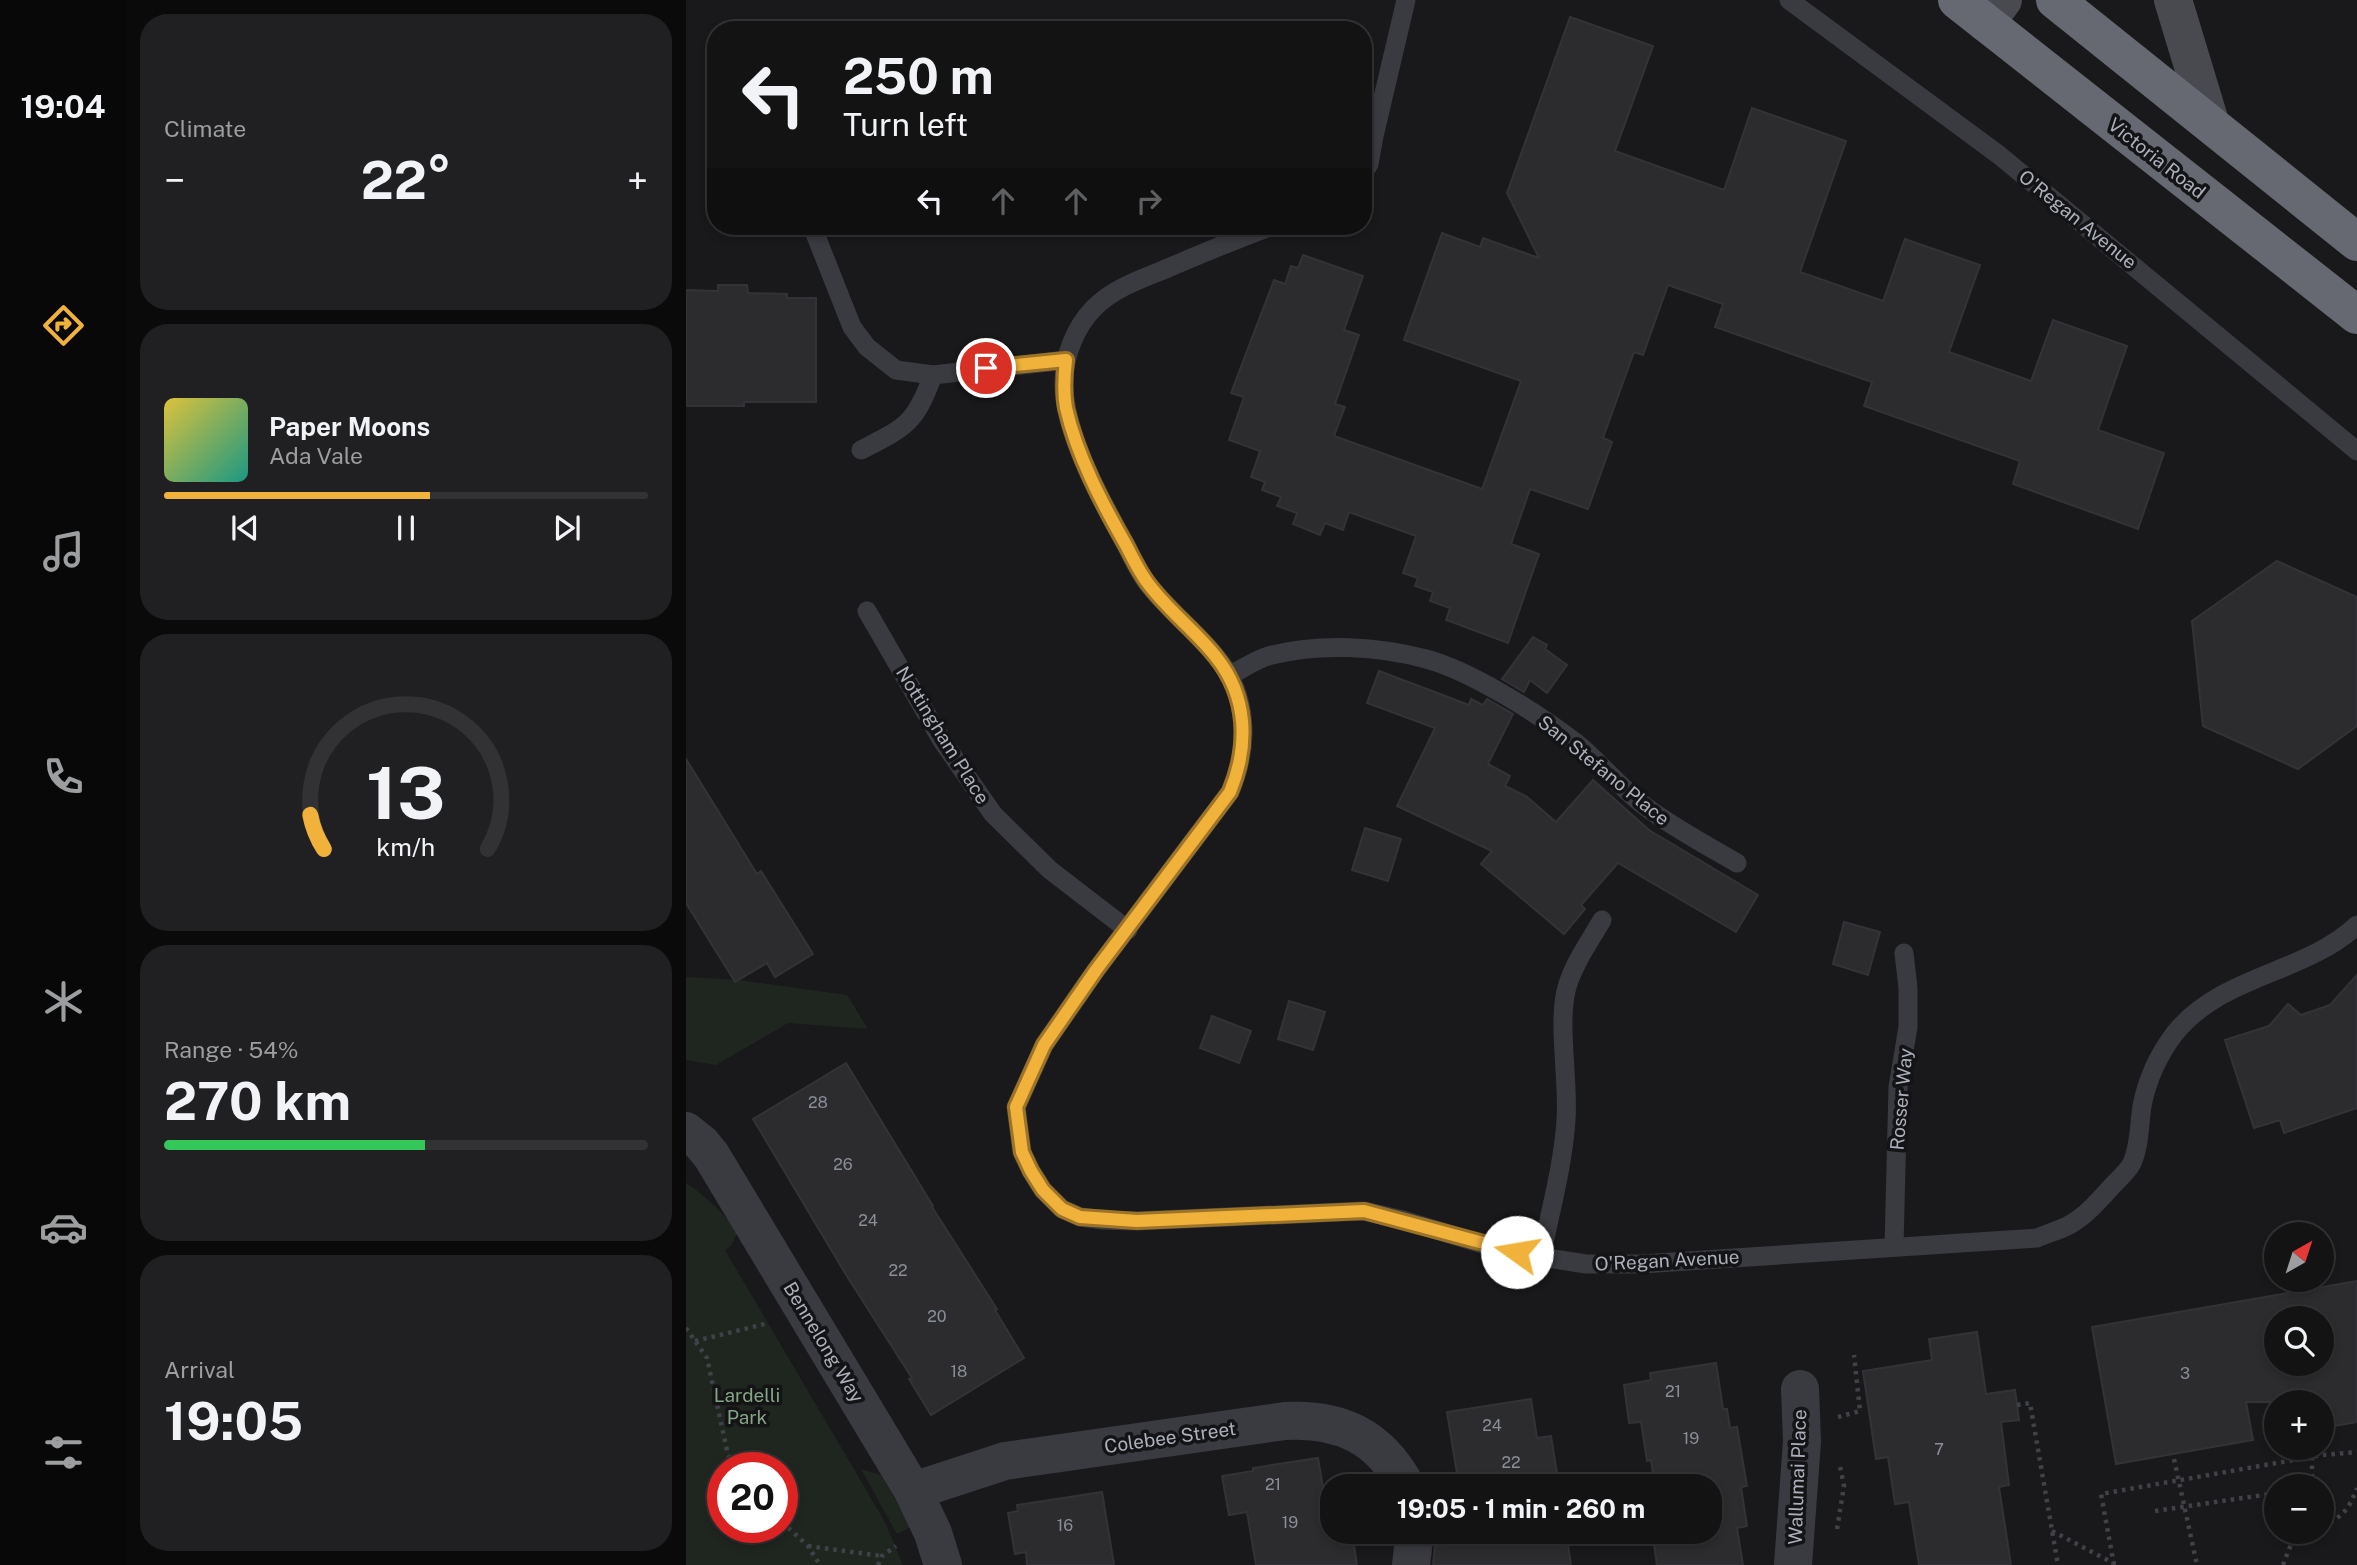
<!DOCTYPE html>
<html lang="en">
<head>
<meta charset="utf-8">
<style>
  :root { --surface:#131314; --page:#202022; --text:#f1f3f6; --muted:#9d9ea0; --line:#323234; --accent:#f1b23b }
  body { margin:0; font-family:"Public Sans",sans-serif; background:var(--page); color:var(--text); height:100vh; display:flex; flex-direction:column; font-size:26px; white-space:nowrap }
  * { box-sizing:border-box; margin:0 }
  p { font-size:23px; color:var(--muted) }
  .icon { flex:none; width:38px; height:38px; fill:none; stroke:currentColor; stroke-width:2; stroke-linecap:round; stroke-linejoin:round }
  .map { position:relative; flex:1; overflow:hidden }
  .details { display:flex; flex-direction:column; gap:14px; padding:14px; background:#0a0a0b; width:560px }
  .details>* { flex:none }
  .hud { position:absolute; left:21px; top:21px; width:665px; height:214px; border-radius:28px; box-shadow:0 4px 10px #0003,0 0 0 2px var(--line); background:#131314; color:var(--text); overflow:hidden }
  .needle { width:46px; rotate:39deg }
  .buttons { position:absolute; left:1578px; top:1222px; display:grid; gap:14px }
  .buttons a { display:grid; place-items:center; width:70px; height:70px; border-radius:50%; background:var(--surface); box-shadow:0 4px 10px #0003,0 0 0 2px var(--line); font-size:35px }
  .speed { position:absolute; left:21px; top:1452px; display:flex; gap:14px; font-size:35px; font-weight:700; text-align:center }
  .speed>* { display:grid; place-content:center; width:91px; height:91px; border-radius:50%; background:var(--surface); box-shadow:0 4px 10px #0003,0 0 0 2px var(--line); line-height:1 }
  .speed .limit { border:10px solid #d22; background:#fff; color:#111 }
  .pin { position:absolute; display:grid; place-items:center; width:60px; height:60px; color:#fff; margin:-30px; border:4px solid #fff; border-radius:50%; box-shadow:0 2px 7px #0007 }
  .me { position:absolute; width:77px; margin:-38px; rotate:283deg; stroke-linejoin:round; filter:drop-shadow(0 0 5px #0008) }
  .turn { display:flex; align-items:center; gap:24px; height:147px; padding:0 21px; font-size:32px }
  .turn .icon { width:91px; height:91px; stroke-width:2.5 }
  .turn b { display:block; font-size:49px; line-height:60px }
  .lanes { display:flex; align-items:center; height:66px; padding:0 21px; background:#0003; justify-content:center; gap:35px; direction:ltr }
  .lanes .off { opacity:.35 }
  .big { font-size:52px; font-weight:700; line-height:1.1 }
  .details .tile { flex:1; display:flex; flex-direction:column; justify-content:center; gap:10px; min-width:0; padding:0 24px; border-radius:28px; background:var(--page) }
  .details .dial { align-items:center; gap:0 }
  .dial svg { height:182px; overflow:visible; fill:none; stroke:var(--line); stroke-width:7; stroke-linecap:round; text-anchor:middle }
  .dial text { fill:var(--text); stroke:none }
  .song { display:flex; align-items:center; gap:21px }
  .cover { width:84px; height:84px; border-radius:10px; background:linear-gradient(135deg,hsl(50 70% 55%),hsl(170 70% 35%)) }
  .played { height:7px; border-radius:4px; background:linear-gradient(90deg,var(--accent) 55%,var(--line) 55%) }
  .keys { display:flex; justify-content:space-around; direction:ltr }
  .heat { display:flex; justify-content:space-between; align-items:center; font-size:38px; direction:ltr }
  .charge { height:10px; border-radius:5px; background:linear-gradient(90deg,#34c759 54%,var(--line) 0) }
  .trip { position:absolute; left:634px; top:1474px; width:402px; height:70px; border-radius:28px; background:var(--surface); box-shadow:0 4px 10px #0003,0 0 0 2px var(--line); font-weight:700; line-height:70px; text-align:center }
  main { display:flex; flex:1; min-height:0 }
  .tabs { display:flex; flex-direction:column; width:126px; justify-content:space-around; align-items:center; background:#080808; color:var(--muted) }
  .tabs .icon { width:49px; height:49px }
  .tabs .current { color:var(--accent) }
  .tabs b { font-size:32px; color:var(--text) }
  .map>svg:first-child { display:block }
</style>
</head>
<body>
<main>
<nav class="tabs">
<b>19:04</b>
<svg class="icon current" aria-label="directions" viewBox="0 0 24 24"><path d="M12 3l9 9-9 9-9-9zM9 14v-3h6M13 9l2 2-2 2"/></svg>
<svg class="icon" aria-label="music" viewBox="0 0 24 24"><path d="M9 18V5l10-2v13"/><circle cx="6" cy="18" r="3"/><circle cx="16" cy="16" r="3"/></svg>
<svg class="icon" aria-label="phone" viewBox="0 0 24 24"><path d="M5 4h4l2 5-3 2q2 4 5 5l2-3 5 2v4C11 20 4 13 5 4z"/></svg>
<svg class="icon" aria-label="climate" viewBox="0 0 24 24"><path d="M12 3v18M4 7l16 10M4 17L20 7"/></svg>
<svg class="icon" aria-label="car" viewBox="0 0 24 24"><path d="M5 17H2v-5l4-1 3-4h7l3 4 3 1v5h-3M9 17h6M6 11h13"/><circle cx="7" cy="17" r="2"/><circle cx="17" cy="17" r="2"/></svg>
<svg class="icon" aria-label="filters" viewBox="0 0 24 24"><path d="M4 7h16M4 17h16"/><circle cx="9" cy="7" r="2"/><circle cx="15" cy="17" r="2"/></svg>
</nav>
<section class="details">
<div class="tile"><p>Climate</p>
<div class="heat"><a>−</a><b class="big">22°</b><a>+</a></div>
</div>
<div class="tile">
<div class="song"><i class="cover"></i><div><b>Paper Moons</b><p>Ada Vale</p></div></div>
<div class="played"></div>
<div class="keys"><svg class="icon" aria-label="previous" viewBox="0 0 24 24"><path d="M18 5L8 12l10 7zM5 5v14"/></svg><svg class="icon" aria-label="pause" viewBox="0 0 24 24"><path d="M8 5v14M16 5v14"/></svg><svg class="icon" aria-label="next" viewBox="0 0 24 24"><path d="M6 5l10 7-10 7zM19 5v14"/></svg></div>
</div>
<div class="tile dial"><svg viewBox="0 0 100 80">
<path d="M14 69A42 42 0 1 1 86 69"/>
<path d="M14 69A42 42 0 0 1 8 54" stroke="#f1b23b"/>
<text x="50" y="56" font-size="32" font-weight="700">13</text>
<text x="50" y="72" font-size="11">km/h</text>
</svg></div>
<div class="tile"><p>Range · 54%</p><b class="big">270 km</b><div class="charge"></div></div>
<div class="tile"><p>Arrival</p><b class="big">19:05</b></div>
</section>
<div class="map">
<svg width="1671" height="1565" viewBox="0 0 1671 1565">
  <rect width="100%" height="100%" fill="#19191b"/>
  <g fill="#1f2620" fill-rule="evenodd">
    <path d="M 0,977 L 52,980 L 161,995 L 182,1029 L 102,1023 L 30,1065 L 0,1060 Z"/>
    <path d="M 0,1183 C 21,1197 36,1212 52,1231 L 45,1246 L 39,1250 L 199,1522 L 217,1565 L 0,1565 ZM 37,1468 L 96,1468 L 96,1528 L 37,1528 Z"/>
    <path d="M 175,1469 L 195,1475 L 225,1527 L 211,1534 Z"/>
  </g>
  <g fill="#2c2c2f" stroke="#333337" stroke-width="2" fill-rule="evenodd">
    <path d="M 884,17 L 967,46 L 929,151 L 1038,190 L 1066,108 L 1160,141 L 1114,272 L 1197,301 L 1219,239 L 1294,265 L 1263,352 L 1345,381 L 1367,320 L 1441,346 L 1412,430 L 1478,453 L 1452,529 L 1327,484 L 1334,461 L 1178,406 L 1186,382 L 1029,327 L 1037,304 L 982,285 L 957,355 L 948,352 L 917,438 L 926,442 L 902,509 L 844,489 L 825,544 L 853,554 L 822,643 L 760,620 L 764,608 L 744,601 L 747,592 L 729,586 L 732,578 L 717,573 L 730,536 L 663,512 L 657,530 L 639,523 L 634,535 L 607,524 L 611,513 L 591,506 L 595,497 L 576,490 L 579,482 L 565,477 L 574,451 L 543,440 L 558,397 L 545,393 L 588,280 L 599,284 L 605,266 L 612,268 L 617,255 L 677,276 L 658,330 L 673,335 L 649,404 L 659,407 L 648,436 L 796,489 L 835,381 L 718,340 L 756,233 L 794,247 L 797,238 L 853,258 L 821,193 Z"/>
    <path d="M 32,285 L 61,285 L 62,293 L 101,294 L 101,298 L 130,298 L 130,402 L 58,402 L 58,406 L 0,406 L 0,290 L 32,291 Z"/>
    <path d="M 1591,561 L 1671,597 L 1671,726 L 1612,769 L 1517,726 L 1506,621 Z"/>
    <path d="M 847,637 L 861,645 L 859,649 L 881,665 L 861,693 L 844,680 L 838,692 L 816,679 Z"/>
    <path d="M 693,671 L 783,705 L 785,699 L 797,705 L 801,699 L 827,714 L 802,764 L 824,776 L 819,786 L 840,796 L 870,822 L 907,780 L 963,830 L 1072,895 L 1050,932 L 932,863 L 895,905 L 899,909 L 878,934 L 795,864 L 806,851 L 711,806 L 749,728 L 681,703 Z"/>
    <path d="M 0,759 L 71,874 L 75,871 L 127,954 L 89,977 L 81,963 L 49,982 L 0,903 Z"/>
    <path d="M 679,828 L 715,839 L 702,881 L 666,870 Z"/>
    <path d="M 1158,922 L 1194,932 L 1182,975 L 1147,964 Z"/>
    <path d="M 1671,975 L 1671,1108 L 1598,1133 L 1594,1120 L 1568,1128 L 1539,1040 L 1583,1026 L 1602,1004 L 1615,1015 L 1644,1005 Z"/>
    <path d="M 603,1001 L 639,1012 L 627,1050 L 592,1039 Z"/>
    <path d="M 526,1016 L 565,1031 L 553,1063 L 514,1048 Z"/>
    <path d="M 160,1063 L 247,1206 L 246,1207 L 311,1309 L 309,1310 L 338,1358 L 245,1415 L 223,1379 L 226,1378 L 162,1278 L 67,1119 Z"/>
    <path d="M 1671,1281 L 1671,1422 L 1636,1428 L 1636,1402 L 1560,1402 L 1567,1440 L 1430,1464 L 1406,1327 ZM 1591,1318 L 1636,1318 L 1636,1363 L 1591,1363 Z"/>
    <path d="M 1291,1332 L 1300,1394 L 1329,1390 L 1333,1420 L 1315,1422 L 1323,1485 L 1313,1487 L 1325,1565 L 1233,1565 L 1223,1502 L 1209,1504 L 1202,1457 L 1190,1459 L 1177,1371 L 1246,1360 L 1243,1339 Z"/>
    <path d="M 1030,1363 L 1037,1409 L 1041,1409 L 1044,1428 L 1051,1427 L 1061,1486 L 1055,1487 L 1061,1526 L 1051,1528 L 1057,1565 L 971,1565 L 966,1531 L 1024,1531 L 1024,1486 L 969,1486 L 965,1460 L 961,1461 L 955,1422 L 943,1423 L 938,1385 L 965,1380 L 964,1373 Z"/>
    <path d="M 845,1399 L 851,1438 L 865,1436 L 873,1486 L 773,1486 L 761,1412 Z"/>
    <path d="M 632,1458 L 639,1500 L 646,1499 L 646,1531 L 666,1531 L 671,1565 L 570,1565 L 561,1512 L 543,1515 L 536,1476 L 567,1471 L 567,1468 Z"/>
    <path d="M 416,1492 L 428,1565 L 341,1565 L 340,1552 L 329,1554 L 322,1513 L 332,1511 L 331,1505 Z"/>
    <path d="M 793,1531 L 880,1531 L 885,1565 L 747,1565 L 749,1546 L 794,1539 Z"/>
  </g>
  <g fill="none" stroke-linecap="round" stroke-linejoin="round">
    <g stroke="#404247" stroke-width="4.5" stroke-dasharray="3.5 5" stroke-linecap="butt">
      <path d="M 0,1328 L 21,1358 L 42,1455 L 50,1468"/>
      <path d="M 9,1341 L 83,1323"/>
      <path d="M 1331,1405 L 1344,1403 L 1372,1565"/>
      <path d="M 1152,1417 L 1174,1411 L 1168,1355"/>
      <path d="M 1488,1459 L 1511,1565"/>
      <path d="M 1626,1486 L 1626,1457"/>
      <path d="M 1469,1511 L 1591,1493"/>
      <path d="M 96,1522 L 122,1546 L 134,1565"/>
      <path d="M 1636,1525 C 1656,1519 1664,1507 1671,1488"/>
      <path d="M 1151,1529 L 1158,1486 L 1154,1466"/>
      <path d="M 1366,1531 L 1431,1565"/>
      <path d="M 122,1546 L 196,1556"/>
      <path d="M 192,1565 L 196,1556 L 210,1546"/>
      <path d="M 1428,1565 L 1415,1494 L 1636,1455 L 1671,1452"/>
      <path d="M 1597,1565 L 1607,1539 L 1617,1531"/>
    </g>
    <g stroke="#3a3b40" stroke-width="19">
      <path d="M 1103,0 L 1313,155 L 1671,451"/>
      <path d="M 677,173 L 683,164 L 688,136 L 720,0"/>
      <path d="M 126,226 L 166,327 L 181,347 L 210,370 L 247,375 L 380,360"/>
      <path d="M 586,226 C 551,239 517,253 482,268 C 456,279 429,287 408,308 C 389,327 377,358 378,385 C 378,434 417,504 441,547 C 447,559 453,573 462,584 C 485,614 525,643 543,675 C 563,713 560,754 544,792 L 410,970 L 358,1045 L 330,1107 L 336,1152 L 345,1171 L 357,1190 L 376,1209 L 394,1217 L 417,1220 L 451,1221 L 678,1211 L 717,1220 L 806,1247 L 855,1257 L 900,1264 L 956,1264 L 1351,1238 C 1362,1233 1375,1230 1385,1224 C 1402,1214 1415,1198 1428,1184 C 1434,1178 1442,1171 1446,1163 C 1454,1145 1453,1125 1456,1106 C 1461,1080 1473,1054 1489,1033 C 1537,974 1619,974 1671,925"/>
      <path d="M 175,450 C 220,427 229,424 247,375"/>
      <path d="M 181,611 L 255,739 L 307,814 L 364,870 L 442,930"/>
      <path d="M 543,676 C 556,669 572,658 586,655 C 634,643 692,646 740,659 C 785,671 851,713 889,742 C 914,762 934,788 960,807 C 988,828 1020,845 1051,863"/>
      <path d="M 1208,1246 L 1212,1087 L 1222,1027 L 1222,988 L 1218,953"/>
      <path d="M 855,1257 C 864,1212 877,1166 880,1120 C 883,1080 871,1022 881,987 C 888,963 904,941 916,920"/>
    </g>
    <g stroke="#3a3b40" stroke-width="38">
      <path d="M 0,1131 L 15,1143 L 25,1155 L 227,1491 L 247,1533 L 257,1565"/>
      <path d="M 227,1491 L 319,1461 L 599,1421 C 654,1418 693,1436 720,1486"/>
      <path d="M 725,1565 L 729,1531"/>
      <path d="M 1107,1565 L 1116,1441 L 1114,1389"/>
    </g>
    <g stroke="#484a50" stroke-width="38">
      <path d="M 1487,0 L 1524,122"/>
      <path d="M 1300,23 L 1317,0"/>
    </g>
    <g stroke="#666971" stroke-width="38">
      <path d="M 1271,0 L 1671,315"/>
      <path d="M 1369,0 L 1671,242"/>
    </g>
  </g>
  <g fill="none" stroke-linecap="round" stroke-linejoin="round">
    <g stroke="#9d7426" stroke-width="18">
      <path id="route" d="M 300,368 L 380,360 C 378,377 377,392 380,408 C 391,456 416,503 440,545 C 446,557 453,571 461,582 C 481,610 509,630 530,657 C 562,697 563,746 544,792 L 410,970 L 358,1045 L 330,1107 L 336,1152 L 345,1171 L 357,1190 L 376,1209 L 394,1217 L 451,1221 L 678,1211 L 831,1252"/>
    </g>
    <use href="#route" stroke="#f1b23b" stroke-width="12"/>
  </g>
  <g text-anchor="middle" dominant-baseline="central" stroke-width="7" stroke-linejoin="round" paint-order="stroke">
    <g font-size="16" fill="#8a8e97">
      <text x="132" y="1102">28</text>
      <text x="157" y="1164">26</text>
      <text x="182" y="1220">24</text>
      <text x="212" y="1270">22</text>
      <text x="251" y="1316">20</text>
      <text x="273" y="1371">18</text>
      <text x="1499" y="1373">3</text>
      <text x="987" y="1391">21</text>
      <text x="806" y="1425">24</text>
      <text x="1005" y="1438">19</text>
      <text x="1253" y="1449">7</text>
      <text x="825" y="1462">22</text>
      <text x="587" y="1484">21</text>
      <text x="604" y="1522">19</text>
      <text x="379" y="1525">16</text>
    </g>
    <g font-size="19" fill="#abb0bb" stroke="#141416">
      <text transform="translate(1471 158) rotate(38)">Victoria Road</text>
      <text transform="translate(1392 219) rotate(39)">O'Regan Avenue</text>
      <text transform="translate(257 735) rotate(58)">Nottingham Place</text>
      <text transform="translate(918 770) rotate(39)">San Stefano Place</text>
      <text transform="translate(1215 1099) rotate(-85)">Rosser Way</text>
      <text transform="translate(981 1260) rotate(-3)">O'Regan Avenue</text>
      <text transform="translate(138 1342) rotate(59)">Bennelong Way</text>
      <text transform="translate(484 1437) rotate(-8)">Colebee Street</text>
      <text transform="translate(1111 1477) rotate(-88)">Wallumai Place</text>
    </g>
    <g font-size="19" fill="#83a584" stroke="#141416">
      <text x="61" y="1395">Lardelli<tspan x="61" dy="22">Park</tspan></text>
    </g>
  </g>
</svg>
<div class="buttons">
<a><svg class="needle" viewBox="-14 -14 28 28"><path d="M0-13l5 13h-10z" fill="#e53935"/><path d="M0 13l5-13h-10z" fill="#9d9ea0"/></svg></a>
<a><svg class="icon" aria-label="search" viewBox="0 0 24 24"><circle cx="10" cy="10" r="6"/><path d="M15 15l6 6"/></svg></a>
<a>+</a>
<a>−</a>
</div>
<div class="speed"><div class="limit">20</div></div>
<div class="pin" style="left:300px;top:368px;background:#d93025"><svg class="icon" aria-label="arrive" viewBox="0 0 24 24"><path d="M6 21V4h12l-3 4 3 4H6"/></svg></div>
<svg class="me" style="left:831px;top:1252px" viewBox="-20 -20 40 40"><circle r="19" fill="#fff"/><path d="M0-13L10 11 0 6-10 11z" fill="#f1b23b"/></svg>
<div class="trip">19:05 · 1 min · 260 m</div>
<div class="hud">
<div class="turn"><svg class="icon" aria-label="left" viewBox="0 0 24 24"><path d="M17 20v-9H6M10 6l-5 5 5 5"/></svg><div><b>250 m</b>Turn left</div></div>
<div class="lanes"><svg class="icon" aria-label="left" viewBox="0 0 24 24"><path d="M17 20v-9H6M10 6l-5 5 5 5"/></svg><svg class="icon off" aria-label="ahead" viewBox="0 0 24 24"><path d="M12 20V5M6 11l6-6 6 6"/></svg><svg class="icon off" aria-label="ahead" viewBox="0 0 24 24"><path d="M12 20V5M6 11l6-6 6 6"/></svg><svg class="icon off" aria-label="right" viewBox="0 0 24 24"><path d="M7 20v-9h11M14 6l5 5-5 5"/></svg></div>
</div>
</div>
</main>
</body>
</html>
